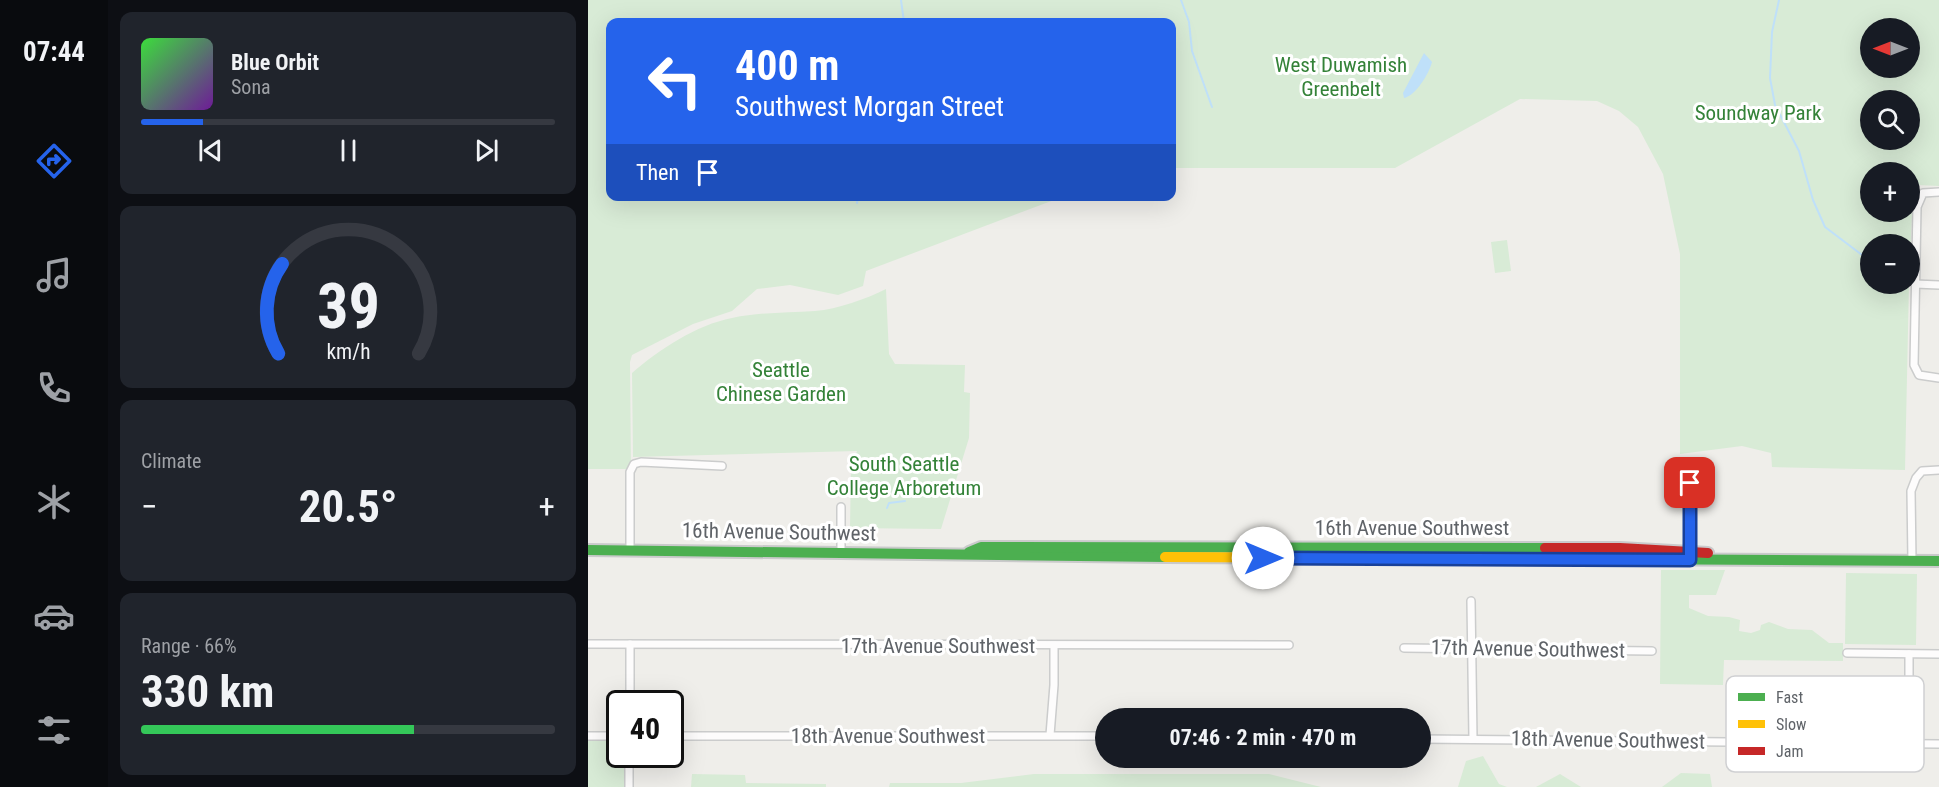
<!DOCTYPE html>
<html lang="en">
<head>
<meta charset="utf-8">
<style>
  :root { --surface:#171b24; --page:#20242c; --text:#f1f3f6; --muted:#9ea1a6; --line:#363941; --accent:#2563eb }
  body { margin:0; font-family:"Roboto Condensed",sans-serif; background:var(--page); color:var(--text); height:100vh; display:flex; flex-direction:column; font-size:22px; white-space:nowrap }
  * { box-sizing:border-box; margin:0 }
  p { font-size:20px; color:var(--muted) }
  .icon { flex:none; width:33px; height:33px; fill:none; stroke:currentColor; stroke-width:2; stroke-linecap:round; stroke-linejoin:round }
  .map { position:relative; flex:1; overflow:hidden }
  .details { display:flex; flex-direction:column; gap:12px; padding:12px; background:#0d0f14; width:480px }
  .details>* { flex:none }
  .guide { position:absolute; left:18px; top:18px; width:570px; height:183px; border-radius:12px; box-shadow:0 6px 24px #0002; background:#2563eb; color:#fff; overflow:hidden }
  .needle { width:39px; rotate:270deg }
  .buttons { position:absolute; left:1272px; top:18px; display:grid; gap:12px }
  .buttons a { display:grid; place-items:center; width:60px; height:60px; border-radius:50%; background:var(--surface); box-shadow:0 6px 24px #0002; font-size:30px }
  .speed { position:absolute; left:18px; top:690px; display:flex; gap:12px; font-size:30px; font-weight:700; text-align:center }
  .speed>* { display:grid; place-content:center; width:78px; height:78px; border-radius:50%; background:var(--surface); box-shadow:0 6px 24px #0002; line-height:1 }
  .speed .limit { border:3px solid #111; border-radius:9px; background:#fff; color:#111 }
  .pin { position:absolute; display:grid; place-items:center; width:51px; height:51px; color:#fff; margin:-26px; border-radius:12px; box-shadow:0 3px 9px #0006 }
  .me { position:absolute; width:66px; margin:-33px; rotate:90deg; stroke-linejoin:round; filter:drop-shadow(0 0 4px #0008) }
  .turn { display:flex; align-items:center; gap:21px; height:126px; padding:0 30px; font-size:27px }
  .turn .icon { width:78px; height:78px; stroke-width:2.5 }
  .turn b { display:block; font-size:42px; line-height:51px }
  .then { display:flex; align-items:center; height:57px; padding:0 30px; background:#0003; gap:12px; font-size:22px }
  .big { font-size:45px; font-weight:700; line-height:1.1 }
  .details .tile { flex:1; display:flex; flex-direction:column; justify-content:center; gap:9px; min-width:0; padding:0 21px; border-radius:12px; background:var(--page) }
  .details .dial { align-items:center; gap:0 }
  .dial svg { height:156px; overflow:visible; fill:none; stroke:var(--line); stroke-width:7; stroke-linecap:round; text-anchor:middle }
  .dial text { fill:var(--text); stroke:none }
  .song { display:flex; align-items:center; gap:18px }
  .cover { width:72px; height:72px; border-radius:9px; background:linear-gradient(135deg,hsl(120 70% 55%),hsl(280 70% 35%)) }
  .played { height:6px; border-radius:3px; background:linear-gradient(90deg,var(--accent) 15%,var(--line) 15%) }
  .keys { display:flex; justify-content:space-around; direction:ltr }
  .heat { display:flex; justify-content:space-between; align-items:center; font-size:33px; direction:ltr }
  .charge { height:9px; border-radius:4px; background:linear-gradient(90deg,#34c759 66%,var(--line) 0) }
  .trip { position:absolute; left:507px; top:708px; width:336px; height:60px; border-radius:30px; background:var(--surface); box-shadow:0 6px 24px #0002; font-weight:700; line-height:60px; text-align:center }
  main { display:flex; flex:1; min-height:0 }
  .dock { display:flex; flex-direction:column; width:108px; justify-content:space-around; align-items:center; background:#090b0e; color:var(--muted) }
  .dock .icon { width:42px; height:42px }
  .dock .active { color:var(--accent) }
  .dock b { font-size:27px; color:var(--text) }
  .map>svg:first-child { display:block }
</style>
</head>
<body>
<main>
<nav class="dock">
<b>07:44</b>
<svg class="icon active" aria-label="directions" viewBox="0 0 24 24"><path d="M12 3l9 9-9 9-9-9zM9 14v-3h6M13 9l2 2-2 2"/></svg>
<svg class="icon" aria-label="music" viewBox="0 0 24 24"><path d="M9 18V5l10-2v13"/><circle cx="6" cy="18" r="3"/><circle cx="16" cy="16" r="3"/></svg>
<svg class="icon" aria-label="phone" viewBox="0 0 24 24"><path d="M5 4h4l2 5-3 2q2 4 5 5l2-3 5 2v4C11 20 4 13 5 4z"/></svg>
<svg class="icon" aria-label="climate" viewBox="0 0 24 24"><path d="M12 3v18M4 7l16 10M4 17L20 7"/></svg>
<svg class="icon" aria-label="car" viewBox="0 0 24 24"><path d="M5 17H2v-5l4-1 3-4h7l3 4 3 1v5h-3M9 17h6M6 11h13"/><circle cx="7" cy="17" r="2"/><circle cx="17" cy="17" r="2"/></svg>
<svg class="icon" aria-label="filters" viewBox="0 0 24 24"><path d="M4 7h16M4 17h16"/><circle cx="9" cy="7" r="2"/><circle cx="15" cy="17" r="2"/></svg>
</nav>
<section class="details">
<div class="tile">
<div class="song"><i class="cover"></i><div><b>Blue Orbit</b><p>Sona</p></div></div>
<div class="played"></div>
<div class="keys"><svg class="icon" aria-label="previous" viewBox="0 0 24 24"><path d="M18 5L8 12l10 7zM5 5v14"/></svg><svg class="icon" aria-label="pause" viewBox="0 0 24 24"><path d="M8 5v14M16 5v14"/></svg><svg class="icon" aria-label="next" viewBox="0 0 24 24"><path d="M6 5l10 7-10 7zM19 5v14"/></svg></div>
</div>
<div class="tile dial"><svg viewBox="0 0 100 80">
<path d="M14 69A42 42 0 1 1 86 69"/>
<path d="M14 69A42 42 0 0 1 16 23" stroke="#2563eb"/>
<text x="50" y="56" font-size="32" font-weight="700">39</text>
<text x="50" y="72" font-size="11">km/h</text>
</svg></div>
<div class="tile"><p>Climate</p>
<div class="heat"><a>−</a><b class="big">20.5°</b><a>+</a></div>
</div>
<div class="tile"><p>Range · 66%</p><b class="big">330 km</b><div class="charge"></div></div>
</section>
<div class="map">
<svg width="1351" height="787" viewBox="0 0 1351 787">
  <rect width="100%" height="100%" fill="#efeeea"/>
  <g fill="#d8ebd6" fill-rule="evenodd">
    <path d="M 0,0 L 1351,0 L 1351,186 L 1330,185 L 1325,191 L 1322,263 L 1322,244 L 1282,244 L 1282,284 L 1321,284 L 1317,470 L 1184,467 L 1183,453 L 1154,446 L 1092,454 L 1092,254 L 1075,174 L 1050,127 L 1031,111 L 1009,101 L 932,99 L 807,168 L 584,168 L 584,22 L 22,22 L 22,196 L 474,197 L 278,271 L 275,286 L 250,295 L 202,285 L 169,289 L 144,311 L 105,324 L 44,355 L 42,362 L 43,469 L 0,469 ZM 1282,28 L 1322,28 L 1322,68 L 1282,68 ZM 1282,100 L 1322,100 L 1322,140 L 1282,140 ZM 1282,172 L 1322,172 L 1322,212 L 1282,212 Z"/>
    <path d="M 919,240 L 923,271 L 907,273 L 903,242 Z"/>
    <path d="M 298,289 L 301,354 L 307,364 L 377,365 L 376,392 L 382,393 L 381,438 L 353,529 L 262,528 L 263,466 L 269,451 L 45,457 L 44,373 C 72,349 108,325 144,318 C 172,312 199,313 227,311 C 250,309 278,299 298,289 Z"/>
    <path d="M 1073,570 L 1137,570 L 1128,595 L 1101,595 L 1101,608 L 1120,616 L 1141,617 L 1152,620 L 1151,631 L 1163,633 L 1172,630 L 1173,625 L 1181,622 L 1200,629 L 1224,630 L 1241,643 L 1255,643 L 1255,661 L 1136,660 L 1135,685 L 1072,684 Z"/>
    <path d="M 1258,573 L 1329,574 L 1328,645 L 1257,644 Z"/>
    <path d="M 0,739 L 31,739 L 32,754 L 37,755 L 37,787 L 0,787 Z"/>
    <path d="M 895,756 L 911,784 L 919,787 L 870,787 L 878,761 Z"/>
    <path d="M 1093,773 L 1122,774 L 1124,787 L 1074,787 Z"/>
    <path d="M 104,774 L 157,775 L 158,783 L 238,784 L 238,787 L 103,787 Z"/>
    <path d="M 446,774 L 681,774 L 733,787 L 301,787 L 302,783 L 373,783 Z"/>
    <path d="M 972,774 L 993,787 L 948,787 Z"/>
  </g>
  <path fill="#bfe0f9" d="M 836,53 L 844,62 C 841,74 827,96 816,98 L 815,93 Z"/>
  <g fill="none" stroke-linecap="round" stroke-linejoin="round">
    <g stroke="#bfe0f9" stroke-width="2">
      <path d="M 313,0 L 316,22"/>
      <path d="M 593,0 L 601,22 L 604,51 L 624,107"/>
      <path d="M 1191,0 L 1184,32 L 1182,78 L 1187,105 L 1211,151 L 1225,200 L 1237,227 L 1282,261"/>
      <path d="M 269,203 L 270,196"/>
      <path d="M 299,508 L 301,503 L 317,501"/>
    </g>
    <g stroke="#cbcccc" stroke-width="10">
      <g id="street">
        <path d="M 1351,192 L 1335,193 L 1329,207 L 1326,365 L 1331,375 L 1351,378"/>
        <path d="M 1327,284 L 1351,285"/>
        <path d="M 253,507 L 253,553"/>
        <path d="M 42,550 L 42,472 L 46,464 L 53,462 L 134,466"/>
        <path d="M 1102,554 L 1102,483"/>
        <path d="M 1324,561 L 1323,491 L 1328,478 L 1334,471 L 1351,470"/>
        <path d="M 883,601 L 885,739"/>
        <path d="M 0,644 L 701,645"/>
        <path d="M 816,648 L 1064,651"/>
        <path d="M 1259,653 L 1351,654"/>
        <path d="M 1321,654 L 1321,695"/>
        <path d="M 42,704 L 42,644"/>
        <path d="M 462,735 L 466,685 L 466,646"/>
        <path d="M 0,736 L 32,736"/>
        <path d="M 82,736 L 518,736"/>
        <path d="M 832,739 L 1351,744"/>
        <path d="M 1321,744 L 1321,708"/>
        <path d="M 41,787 L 41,754"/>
      </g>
    </g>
    <g stroke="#cacacb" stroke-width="14">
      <g id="fast">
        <path d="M 0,550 L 577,557"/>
        <path d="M 381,552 L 393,547 L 957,548"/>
        <path d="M 833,558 L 1351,561"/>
      </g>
    </g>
    <g stroke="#cacacb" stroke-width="14">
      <path id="slow" d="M 577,557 L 833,558"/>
    </g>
    <g stroke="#cacacb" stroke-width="14">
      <path id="jam" d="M 957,548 L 1032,548 L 1120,553"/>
    </g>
    <use href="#street" stroke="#fdfcfc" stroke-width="7"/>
    <use href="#fast" stroke="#4caf50" stroke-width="10"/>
    <use href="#slow" stroke="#ffc107" stroke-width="10"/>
    <use href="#jam" stroke="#c62828" stroke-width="10"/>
  </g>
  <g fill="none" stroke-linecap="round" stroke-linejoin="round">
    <g stroke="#184099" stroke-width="15">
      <path id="route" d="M 675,558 L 1102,560 L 1102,483"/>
    </g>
    <use href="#route" stroke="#2563eb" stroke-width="10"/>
  </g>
  <g text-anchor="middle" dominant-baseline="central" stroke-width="6" stroke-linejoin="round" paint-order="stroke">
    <g font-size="21" fill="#348238" stroke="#fff">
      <text x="753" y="65">West Duwamish<tspan x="753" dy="24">Greenbelt</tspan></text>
      <text x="1170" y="113">Soundway Park</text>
      <text x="193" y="370">Seattle<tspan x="193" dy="24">Chinese Garden</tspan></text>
      <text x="316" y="464">South Seattle<tspan x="316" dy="24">College Arboretum</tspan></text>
    </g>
    <g font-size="21" fill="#5f6368" stroke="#fff">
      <text x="824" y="528">16th Avenue Southwest</text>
      <text transform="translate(191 532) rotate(1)">16th Avenue Southwest</text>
      <text x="350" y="646">17th Avenue Southwest</text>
      <text transform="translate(940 649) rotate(1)">17th Avenue Southwest</text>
      <text x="300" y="736">18th Avenue Southwest</text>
      <text transform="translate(1020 740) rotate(1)">18th Avenue Southwest</text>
    </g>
  </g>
  <rect x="1138" y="676" width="198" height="96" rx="9" fill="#fff" stroke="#cfd0d2" stroke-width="1.5"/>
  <rect x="1150" y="693" width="27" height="8" fill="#4caf50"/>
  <rect x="1150" y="720" width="27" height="8" fill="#ffc107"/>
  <rect x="1150" y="747" width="27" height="8" fill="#c62828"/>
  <g font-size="16" fill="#5f6368">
    <text x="1188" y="703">Fast</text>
    <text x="1188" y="730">Slow</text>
    <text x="1188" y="757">Jam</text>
  </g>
</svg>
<div class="buttons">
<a><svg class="needle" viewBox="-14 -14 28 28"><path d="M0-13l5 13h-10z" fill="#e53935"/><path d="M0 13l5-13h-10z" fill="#9ea1a6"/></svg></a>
<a><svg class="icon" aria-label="search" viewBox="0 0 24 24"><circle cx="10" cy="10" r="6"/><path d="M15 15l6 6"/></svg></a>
<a>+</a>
<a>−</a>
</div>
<div class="speed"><div class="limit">40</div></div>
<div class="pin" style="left:1102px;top:483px;background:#d93025"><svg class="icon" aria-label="arrive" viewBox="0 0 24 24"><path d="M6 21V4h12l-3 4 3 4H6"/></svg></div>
<svg class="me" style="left:675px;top:558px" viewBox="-20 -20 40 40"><circle r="19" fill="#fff"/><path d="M0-13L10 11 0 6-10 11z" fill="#2563eb"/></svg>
<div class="trip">07:46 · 2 min · 470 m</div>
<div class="guide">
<div class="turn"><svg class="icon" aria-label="left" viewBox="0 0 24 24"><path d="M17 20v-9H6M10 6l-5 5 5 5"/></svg><div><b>400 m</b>Southwest Morgan Street</div></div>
<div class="then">Then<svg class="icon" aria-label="arrive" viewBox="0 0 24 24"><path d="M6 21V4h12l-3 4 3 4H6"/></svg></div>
</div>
</div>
</main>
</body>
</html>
